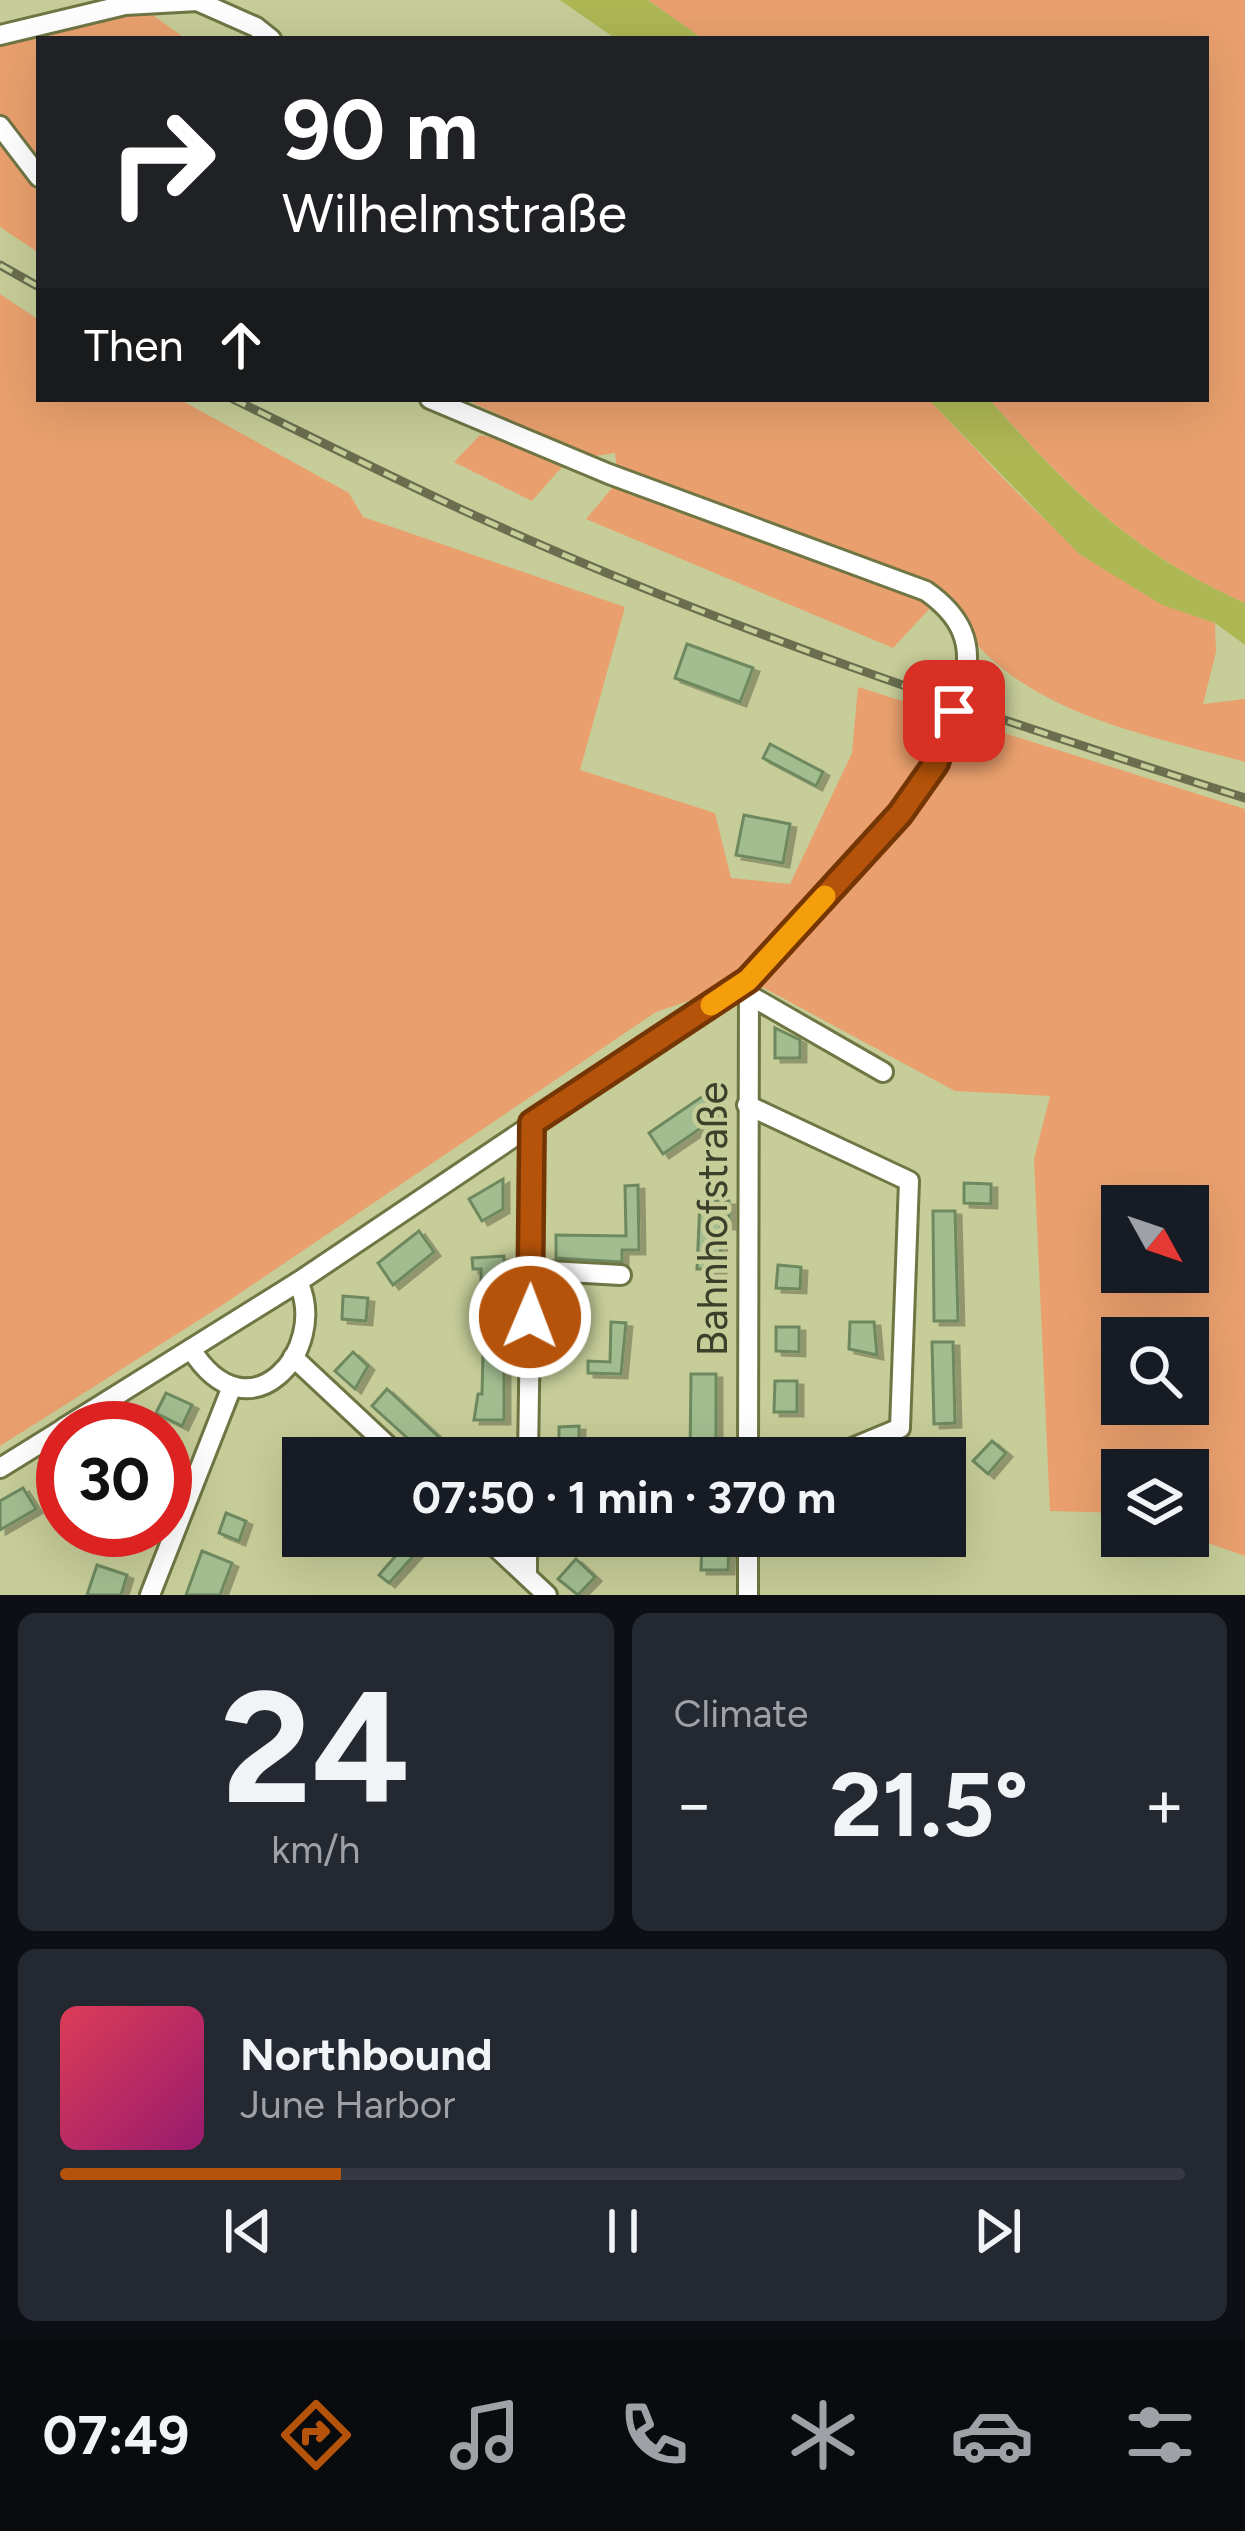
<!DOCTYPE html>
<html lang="en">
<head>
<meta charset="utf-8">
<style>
  :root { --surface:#171b24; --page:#242831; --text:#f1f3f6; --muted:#9ea1a6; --line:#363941; --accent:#b45309 }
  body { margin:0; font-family:Figtree,sans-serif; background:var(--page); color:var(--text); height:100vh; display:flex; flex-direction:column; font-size:45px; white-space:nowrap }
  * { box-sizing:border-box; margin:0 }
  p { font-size:39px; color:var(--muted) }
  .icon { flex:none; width:66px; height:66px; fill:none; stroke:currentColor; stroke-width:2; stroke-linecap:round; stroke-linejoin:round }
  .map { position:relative; height:1595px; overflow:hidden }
  .details { display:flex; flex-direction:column; gap:18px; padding:18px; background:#0d0f14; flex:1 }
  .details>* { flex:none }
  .banner { position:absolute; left:36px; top:36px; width:1173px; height:366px; border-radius:0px; box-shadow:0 12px 48px #0002; background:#202124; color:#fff; overflow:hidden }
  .needle { width:78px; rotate:130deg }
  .buttons { position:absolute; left:1101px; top:1185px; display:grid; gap:24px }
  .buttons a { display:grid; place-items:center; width:108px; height:108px; border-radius:0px; background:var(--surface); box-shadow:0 12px 48px #0002; font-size:60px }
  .speed { position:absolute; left:36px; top:1401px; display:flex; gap:24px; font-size:60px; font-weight:700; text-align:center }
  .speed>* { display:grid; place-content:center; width:156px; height:156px; border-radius:50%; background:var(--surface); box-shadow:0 12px 48px #0002; line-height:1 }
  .speed .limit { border:18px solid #d22; background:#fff; color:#111 }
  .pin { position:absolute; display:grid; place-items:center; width:102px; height:102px; color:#fff; margin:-51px; border-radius:24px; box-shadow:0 6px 18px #0006 }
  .me { position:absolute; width:132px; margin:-66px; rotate:1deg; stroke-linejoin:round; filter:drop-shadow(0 0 9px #0008) }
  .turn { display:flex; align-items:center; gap:42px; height:252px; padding:0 48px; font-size:54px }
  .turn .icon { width:156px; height:156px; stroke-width:2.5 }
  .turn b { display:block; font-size:84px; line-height:102px }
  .then { display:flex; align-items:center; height:114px; padding:0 48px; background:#0003; gap:24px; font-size:45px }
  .big { font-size:90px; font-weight:700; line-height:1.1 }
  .details .tile { flex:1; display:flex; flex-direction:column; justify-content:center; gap:18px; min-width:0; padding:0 42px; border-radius:18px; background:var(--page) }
  .details .dial { align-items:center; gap:0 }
  .dial b { font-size:156px; line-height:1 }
  .song { display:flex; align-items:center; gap:36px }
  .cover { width:144px; height:144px; border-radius:18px; background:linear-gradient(135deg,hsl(350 70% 55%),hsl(320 70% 35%)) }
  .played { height:12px; border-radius:6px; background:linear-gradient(90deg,var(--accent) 25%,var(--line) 25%) }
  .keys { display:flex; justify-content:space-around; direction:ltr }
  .heat { display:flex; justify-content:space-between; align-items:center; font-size:66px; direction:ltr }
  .details .tiles { flex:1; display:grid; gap:18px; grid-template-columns:1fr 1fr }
  .tile:last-child { grid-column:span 2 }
  .trip { position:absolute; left:282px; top:1437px; width:684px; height:120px; border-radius:0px; background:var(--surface); box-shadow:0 12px 48px #0002; font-weight:700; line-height:120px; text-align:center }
  .menu { display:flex; height:192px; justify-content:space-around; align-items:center; background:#090b0e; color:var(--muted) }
  .menu .icon { width:84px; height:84px }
  .menu .active { color:var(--accent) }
  .menu b { font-size:54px; color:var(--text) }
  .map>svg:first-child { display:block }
</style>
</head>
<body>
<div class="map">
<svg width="1245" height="1595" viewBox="0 0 1245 1595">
  <defs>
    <filter id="shadow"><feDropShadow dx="6" dy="4" stdDeviation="0" flood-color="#0004"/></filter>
  </defs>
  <rect width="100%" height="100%" fill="#c6cd98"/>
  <g fill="#eaa06e" fill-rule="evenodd">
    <path d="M 648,0 L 1245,0 L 1245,603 C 1134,554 1069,489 989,399 L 1206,399 L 1206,39 L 703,39 Z"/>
    <path d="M 143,8 L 186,39 L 39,39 L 39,253 L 0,227 L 0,34 Z"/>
    <path d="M 0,294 L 39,320 L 39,399 L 179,399 L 349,493 L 363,517 L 625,607 L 580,770 L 715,813 L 731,878 L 790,884 L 852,753 L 858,687 L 1245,809 L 1245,1556 L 1188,1536 L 1188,1470 L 1122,1470 L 1122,1513 L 1050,1511 L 1034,1159 L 1050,1096 L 955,1091 L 749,980 L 656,1012 L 218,1308 L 0,1446 ZM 1122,1206 L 1188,1206 L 1188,1272 L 1122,1272 ZM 1122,1338 L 1188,1338 L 1188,1404 L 1122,1404 Z"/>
    <path d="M 465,399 L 928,399 C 1022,496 1083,578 1215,623 L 1216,652 L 1203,704 L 1245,699 L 1245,762 C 1158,738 1054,719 987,655 C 969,638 958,612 945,592 L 893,648 L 586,519 L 618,481 L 615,453 L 568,460 L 532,501 L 454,462 L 480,435 L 551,451 L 556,442 Z"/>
  </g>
  <g fill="#adb754">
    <path d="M 560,0 L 648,0 L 703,39 L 616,39 Z"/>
    <path d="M 928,399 L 989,399 C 1068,489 1134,554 1245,603 L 1245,645 L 1215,623 L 1162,605 L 1079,554 Z"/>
  </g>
  <g fill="#a2be90" stroke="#6e895e" stroke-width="3" filter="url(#shadow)">
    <path d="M 687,644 L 753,668 L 740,702 L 675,678 Z"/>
    <path d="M 770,744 L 823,772 L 816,786 L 763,758 Z"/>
    <path d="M 744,815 L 790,824 L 783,863 L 736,855 Z"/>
    <path d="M 775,1028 L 800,1040 L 800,1058 L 775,1058 Z"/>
    <path d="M 703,1096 L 717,1117 L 663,1154 L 649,1133 Z"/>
    <path d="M 503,1179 L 503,1209 L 482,1221 L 469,1199 Z"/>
    <path d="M 964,1183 L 991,1184 L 991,1204 L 964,1203 Z"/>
    <path d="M 638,1185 L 639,1250 L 622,1250 L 622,1262 L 556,1258 L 556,1235 L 626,1236 L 625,1186 Z"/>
    <path d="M 700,1201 L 729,1201 L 729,1225 L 721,1225 L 720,1269 L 697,1269 Z"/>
    <path d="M 933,1211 L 955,1211 L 958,1321 L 934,1321 Z"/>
    <path d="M 419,1231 L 434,1252 L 393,1285 L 378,1263 Z"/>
    <path d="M 504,1256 L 505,1312 L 481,1312 L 481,1269 L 473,1269 L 472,1258 Z"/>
    <path d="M 778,1265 L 801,1267 L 800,1289 L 776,1288 Z"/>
    <path d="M 343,1296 L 368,1298 L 366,1321 L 342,1319 Z"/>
    <path d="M 611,1322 L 626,1323 L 621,1374 L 588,1373 L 588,1361 L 610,1362 Z"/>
    <path d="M 850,1322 L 874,1322 L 877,1355 L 849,1349 Z"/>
    <path d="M 776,1327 L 799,1327 L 799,1352 L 776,1351 Z"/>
    <path d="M 932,1342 L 953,1342 L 955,1423 L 934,1424 Z"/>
    <path d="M 353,1352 L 368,1366 L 355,1389 L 335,1371 Z"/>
    <path d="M 483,1355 L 504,1355 L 504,1420 L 474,1420 L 478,1394 L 482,1394 Z"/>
    <path d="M 691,1374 L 716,1374 L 716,1458 L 690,1458 Z"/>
    <path d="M 775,1381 L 797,1381 L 797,1412 L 774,1412 Z"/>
    <path d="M 387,1389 L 441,1439 L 426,1455 L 372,1406 Z"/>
    <path d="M 166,1393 L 192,1405 L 182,1426 L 156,1413 Z"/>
    <path d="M 579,1426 L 579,1451 L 559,1451 L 559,1427 Z"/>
    <path d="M 992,1441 L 1006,1453 L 988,1474 L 973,1461 Z"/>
    <path d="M 23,1488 L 36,1509 L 0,1530 L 0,1501 Z"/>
    <path d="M 226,1513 L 246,1521 L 239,1541 L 219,1533 Z"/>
    <path d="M 702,1541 L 729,1541 L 728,1570 L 701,1570 Z"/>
    <path d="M 406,1544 L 416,1553 L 389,1583 L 379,1575 Z"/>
    <path d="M 202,1551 L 232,1563 L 220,1595 L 186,1595 Z"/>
    <path d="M 576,1559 L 595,1577 L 578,1595 L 558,1579 Z"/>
    <path d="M 97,1565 L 127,1575 L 121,1595 L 87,1595 Z"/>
  </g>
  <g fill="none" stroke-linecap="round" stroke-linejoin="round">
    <g stroke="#6f7543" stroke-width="24">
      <g id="minor">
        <path d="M 195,0 L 256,27 L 271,39"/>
        <path d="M 0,35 L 125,5 L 198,1"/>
        <path d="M 0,126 L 39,177"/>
        <path d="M 430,399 L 609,474 L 926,591 C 960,615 975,643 963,684"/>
        <path d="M 749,995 L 883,1072"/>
        <path d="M 747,1105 L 909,1181 L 900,1428 L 828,1458"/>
        <path d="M 531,1270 L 621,1275"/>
        <path d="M 191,1349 C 249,1442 330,1349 298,1282"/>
        <path d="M 293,1357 L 401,1458"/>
        <path d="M 64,1428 L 298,1282 L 749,979 L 900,814 L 936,763 L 954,711"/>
        <path d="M 528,1458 L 533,1123"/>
        <path d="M 748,1458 L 749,979"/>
        <path d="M 0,1468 L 63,1429"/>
        <path d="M 484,1536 L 547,1595"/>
        <path d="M 527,1576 L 527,1536"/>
        <path d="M 150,1595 L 231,1389"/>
        <path d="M 748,1595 L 748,1536"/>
      </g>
    </g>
    <use href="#minor" stroke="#fff" stroke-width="18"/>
    <g stroke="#6a6e4e" stroke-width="9">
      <g id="rail">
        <path d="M 0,265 L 39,287"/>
        <path d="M 233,399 C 307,435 381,472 456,507 C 709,624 979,714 1245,798"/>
      </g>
    </g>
    <use href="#rail" stroke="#c6cd98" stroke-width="4.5" stroke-dasharray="14" stroke-linecap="butt"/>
  </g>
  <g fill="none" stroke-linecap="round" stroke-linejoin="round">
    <g stroke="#753606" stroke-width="30">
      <path id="route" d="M 530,1317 L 532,1123 L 748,980 L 900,814 L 936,763 L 954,711"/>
    </g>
    <use href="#route" stroke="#b45309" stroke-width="21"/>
    <path stroke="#f59e0b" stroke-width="21" d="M 711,1005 L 748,980 L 825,896"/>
  </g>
  <g text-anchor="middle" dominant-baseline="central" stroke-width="9" stroke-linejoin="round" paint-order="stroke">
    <g font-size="42" fill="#3c3f29" stroke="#c6cd98">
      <text transform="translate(712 1219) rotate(-90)">Bahnhofstraße</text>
    </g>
  </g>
</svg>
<div class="buttons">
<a><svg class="needle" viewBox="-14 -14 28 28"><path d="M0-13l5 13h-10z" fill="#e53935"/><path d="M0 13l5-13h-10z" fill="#9ea1a6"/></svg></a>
<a><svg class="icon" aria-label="search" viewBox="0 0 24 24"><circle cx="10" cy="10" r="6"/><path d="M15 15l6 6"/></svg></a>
<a><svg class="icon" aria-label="layers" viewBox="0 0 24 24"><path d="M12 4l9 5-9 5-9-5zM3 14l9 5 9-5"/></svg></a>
</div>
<div class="speed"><div class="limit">30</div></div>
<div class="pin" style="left:954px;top:711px;background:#d93025"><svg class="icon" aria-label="arrive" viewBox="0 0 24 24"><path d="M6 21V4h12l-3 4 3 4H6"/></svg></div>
<svg class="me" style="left:530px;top:1317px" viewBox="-20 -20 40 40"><circle r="17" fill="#b45309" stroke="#fff" stroke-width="3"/><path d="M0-11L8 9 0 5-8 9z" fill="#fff"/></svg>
<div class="trip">07:50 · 1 min · 370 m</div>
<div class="banner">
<div class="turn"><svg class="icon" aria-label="right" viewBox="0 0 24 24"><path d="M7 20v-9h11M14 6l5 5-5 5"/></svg><div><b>90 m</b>Wilhelmstraße</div></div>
<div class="then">Then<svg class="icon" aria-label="ahead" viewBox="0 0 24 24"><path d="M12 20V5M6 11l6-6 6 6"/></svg></div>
</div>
</div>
<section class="details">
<div class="tiles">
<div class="tile dial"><b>24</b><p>km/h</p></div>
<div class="tile"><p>Climate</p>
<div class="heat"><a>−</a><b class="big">21.5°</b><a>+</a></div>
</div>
<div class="tile">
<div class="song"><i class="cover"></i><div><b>Northbound</b><p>June Harbor</p></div></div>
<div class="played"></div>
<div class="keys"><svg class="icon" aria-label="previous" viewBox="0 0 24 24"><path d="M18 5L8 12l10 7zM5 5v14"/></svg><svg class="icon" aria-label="pause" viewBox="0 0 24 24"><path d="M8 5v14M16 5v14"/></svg><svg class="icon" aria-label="next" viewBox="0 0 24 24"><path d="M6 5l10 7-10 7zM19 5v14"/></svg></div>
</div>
</div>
</section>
<nav class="menu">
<b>07:49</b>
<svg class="icon active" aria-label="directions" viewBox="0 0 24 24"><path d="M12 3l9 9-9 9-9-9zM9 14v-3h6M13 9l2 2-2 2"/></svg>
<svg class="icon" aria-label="music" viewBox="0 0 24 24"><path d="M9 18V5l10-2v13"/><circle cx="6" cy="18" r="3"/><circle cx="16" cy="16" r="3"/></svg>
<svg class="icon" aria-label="phone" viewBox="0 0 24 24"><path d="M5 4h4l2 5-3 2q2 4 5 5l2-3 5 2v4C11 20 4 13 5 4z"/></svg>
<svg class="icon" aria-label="climate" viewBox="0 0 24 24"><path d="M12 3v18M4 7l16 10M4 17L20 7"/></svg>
<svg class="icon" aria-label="car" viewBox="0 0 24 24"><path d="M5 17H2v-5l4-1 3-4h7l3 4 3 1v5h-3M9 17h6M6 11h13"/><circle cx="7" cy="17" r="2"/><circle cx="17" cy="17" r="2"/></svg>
<svg class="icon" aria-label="filters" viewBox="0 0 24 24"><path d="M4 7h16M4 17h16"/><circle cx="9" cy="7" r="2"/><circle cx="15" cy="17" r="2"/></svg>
</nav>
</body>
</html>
